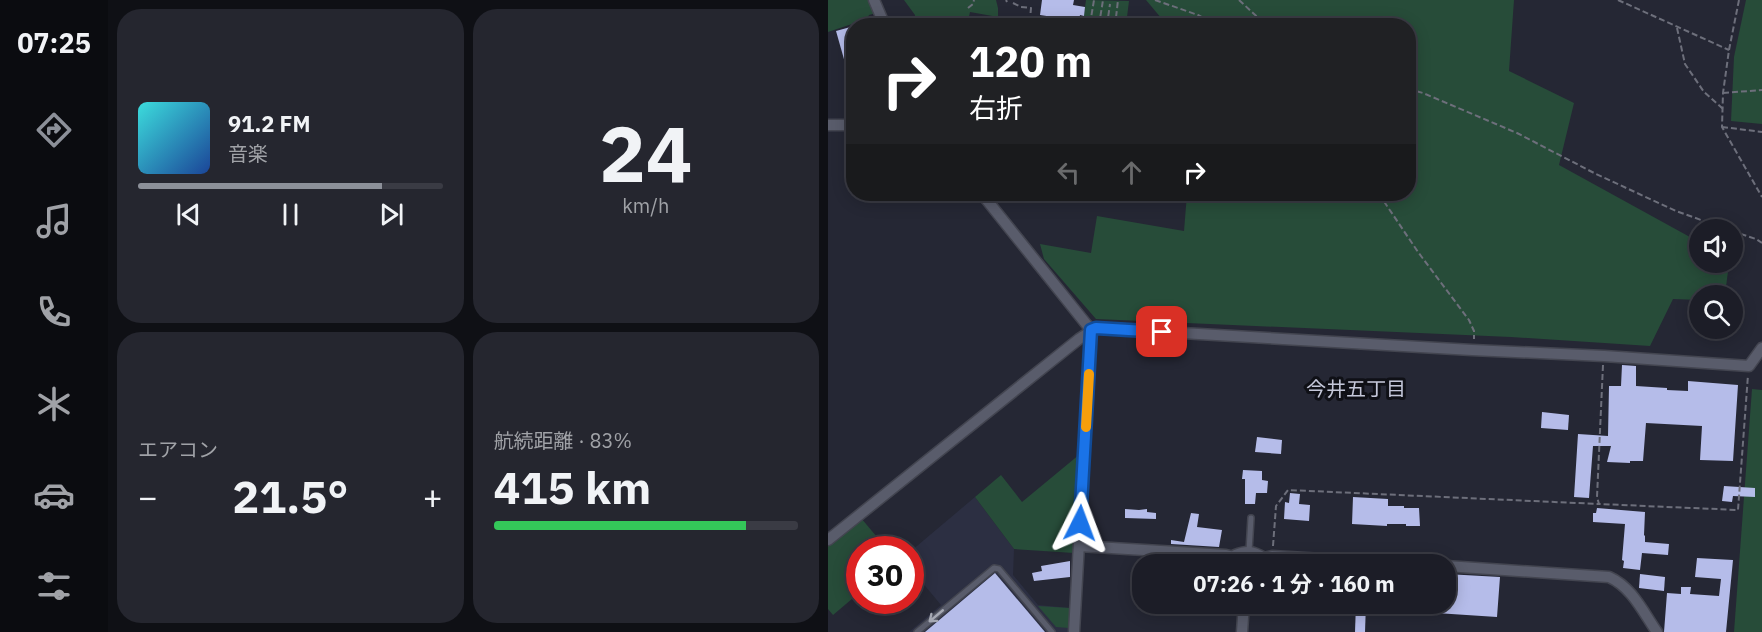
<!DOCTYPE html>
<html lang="ja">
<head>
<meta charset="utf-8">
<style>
  :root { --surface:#1c1d27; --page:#25262f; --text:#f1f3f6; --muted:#a0a2a7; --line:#3a3b44; --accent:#8c9099 }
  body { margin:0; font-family:"IBM Plex Sans","Noto Sans JP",sans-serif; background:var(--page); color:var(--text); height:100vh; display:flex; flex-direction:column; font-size:22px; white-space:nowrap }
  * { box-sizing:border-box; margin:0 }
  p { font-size:20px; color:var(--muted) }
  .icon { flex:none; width:33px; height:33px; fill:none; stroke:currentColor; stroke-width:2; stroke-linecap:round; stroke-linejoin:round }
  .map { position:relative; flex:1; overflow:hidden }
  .details { display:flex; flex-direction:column; gap:9px; padding:9px; background:#0f1015; width:720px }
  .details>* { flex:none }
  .banner { position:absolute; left:18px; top:18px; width:570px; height:183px; border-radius:24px; box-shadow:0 3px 15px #0003,0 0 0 2px var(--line); background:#202124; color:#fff; overflow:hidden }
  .tools { position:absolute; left:861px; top:219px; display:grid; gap:12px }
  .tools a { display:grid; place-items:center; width:54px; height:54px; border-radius:50%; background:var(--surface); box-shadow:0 3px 15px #0003,0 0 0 2px var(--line); font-size:30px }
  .speed { position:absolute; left:18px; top:536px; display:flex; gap:12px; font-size:30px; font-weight:700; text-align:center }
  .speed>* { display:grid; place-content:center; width:78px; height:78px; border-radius:50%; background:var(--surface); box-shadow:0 3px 15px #0003,0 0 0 2px var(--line); line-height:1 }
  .speed .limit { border:9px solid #d22; background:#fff; color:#111 }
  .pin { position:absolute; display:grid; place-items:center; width:51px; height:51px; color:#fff; margin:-26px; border-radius:12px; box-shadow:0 3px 9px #0006 }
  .me { position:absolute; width:66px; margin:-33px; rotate:3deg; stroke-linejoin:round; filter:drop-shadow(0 0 4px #0008) }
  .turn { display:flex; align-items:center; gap:21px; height:126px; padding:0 24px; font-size:27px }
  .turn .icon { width:78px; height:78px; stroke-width:2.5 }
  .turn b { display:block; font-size:42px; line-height:51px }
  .lanes { display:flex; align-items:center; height:57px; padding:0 24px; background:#0003; justify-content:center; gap:30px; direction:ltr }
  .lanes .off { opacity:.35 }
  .big { font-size:45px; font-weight:700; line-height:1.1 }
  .details .tile { flex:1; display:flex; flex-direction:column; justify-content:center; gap:9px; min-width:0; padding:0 21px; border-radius:24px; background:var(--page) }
  .details .dial { align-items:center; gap:0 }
  .dial b { font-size:78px; line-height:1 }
  .song { display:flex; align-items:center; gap:18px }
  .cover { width:72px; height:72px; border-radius:9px; background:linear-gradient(135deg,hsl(180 70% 55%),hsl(220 70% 35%)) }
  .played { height:6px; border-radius:3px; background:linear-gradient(90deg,var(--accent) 80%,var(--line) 80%) }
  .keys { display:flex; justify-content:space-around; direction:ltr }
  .heat { display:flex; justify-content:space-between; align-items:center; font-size:33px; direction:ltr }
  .charge { height:9px; border-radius:4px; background:linear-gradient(90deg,#34c759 83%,var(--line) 0) }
  .details .tiles { flex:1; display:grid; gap:9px; grid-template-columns:repeat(2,1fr) }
  .trip { position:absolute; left:304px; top:554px; width:324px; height:60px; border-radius:24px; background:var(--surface); box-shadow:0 3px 15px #0003,0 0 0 2px var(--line); font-weight:700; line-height:60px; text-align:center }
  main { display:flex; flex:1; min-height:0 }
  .dock { display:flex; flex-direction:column; width:108px; justify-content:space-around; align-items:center; background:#0b0c10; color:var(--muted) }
  .dock .icon { width:42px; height:42px }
  .dock .on { color:var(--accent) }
  .dock b { font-size:27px; color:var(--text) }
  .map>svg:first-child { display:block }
</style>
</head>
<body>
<main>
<nav class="dock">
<b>07:25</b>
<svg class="icon on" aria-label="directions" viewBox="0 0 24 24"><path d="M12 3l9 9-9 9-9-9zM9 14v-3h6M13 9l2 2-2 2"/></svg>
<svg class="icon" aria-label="music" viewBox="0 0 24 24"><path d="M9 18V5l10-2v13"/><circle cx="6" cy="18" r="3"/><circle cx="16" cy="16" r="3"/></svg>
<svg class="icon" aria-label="phone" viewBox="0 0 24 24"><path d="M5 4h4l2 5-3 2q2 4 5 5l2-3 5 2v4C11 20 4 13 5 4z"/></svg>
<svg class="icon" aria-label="climate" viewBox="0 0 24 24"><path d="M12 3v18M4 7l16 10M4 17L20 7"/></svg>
<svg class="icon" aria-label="car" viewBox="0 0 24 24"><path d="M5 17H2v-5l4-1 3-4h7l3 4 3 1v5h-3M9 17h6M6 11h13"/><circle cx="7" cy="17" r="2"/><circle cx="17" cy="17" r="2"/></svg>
<svg class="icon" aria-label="filters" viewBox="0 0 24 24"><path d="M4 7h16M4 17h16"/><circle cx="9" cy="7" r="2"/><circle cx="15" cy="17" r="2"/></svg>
</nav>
<section class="details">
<div class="tiles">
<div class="tile">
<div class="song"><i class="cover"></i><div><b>91.2 FM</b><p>音楽</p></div></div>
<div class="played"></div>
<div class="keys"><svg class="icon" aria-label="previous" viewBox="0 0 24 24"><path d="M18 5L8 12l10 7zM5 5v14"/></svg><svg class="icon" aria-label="pause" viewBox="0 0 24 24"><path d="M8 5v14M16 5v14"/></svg><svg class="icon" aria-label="next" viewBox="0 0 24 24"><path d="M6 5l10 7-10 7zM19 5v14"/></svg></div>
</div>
<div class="tile dial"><b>24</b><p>km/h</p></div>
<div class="tile"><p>エアコン</p>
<div class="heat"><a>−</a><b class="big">21.5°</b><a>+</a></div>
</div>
<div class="tile"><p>航続距離 · 83%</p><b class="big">415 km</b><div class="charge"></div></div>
</div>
</section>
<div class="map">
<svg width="934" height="632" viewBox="0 0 934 632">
  <rect width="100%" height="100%" fill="#252734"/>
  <path fill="#2c2f42" d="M 147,497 L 186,549 L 185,575 L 210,605 L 242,608 L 241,632 L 81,632 L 113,605 L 83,569 L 83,551 Z"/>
  <g fill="#274c39">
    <path d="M 0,0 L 42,0 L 48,13 L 41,15 L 39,19 L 0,32 Z"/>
    <path d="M 76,0 L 168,0 L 170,8 L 170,17 L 142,12 L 139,25 L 87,25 L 87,15 Z"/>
    <path d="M 258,0 L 301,1 L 298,25 L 262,21 L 261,22 L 255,22 Z"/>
    <path d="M 318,0 L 686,0 L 681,71 L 746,103 L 731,165 L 871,242 L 872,262 L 901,263 L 897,295 L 872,296 L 871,300 L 845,299 L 822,346 L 683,337 L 268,319 L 216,259 L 212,244 L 263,253 L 269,216 L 356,231 L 359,194 L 580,194 L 580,26 L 339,25 Z"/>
    <path d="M 918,0 L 934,0 L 934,124 L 903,121 L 906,57 Z"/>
    <path d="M 924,389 L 934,390 L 934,632 L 906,632 Z"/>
    <path d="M 252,454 L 246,553 L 186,549 L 147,497 L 173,475 L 194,502 Z"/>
    <path d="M 33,518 L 59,549 L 32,549 L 31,593 L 5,615 L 0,609 L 0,544 Z"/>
    <path d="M 210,606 L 242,608 L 241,628 L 228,627 Z"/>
  </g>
  <g fill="#b5bce9">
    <path d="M 214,0 L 246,0 L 245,5 L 257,7 L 256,16 L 252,15 L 251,20 L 245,20 L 212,15 Z"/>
    <path d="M 26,26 L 26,83 L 23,84 L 8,31 Z"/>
    <path d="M 794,365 L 808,366 L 808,386 L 839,388 L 839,390 L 860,391 L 860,381 L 910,385 L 905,461 L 872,460 L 874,426 L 818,423 L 815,461 L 802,461 L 802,463 L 779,462 L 783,446 L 765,446 L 761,498 L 746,497 L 750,434 L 780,436 L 781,386 L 793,386 Z"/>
    <path d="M 714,412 L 741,415 L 740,430 L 713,428 Z"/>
    <path d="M 429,437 L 454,440 L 453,454 L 427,452 Z"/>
    <path d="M 415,470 L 434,471 L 434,480 L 440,481 L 439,493 L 428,493 L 427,504 L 417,504 L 417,479 L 414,479 Z"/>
    <path d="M 896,486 L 927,488 L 927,497 L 905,496 L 904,502 L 894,501 Z"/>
    <path d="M 462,493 L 472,494 L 471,504 L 482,505 L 481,521 L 456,519 L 457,502 L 461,503 Z"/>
    <path d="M 525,497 L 560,499 L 560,506 L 576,506 L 576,508 L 591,508 L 592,526 L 578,526 L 578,524 L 559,524 L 559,526 L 524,524 Z"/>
    <path d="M 769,508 L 817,512 L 816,535 L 817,536 L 817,542 L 841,544 L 840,555 L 814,553 L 812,570 L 795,568 L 796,561 L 794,560 L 797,524 L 765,522 L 765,513 L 768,513 Z"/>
    <path d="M 297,509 L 311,510 L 319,509 L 319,512 L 328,513 L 328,519 L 297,518 Z"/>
    <path d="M 363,513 L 371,514 L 369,527 L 394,530 L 391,547 L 343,544 L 343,540 L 356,542 Z"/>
    <path d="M 324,558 L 389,562 L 389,564 L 324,564 Z"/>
    <path d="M 869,558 L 905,560 L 898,632 L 836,632 L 839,593 L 853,594 L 853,587 L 863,587 L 862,594 L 891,596 L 893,579 L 867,577 Z"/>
    <path d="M 242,561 L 242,577 L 206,581 L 204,573 L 214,571 L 213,566 Z"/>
    <path d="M 167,573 L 217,632 L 97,632 Z"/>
    <path d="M 618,574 L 672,577 L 669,617 L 608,613 L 609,603 L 618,603 Z"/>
    <path d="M 812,574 L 837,577 L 836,591 L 811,588 Z"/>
    <path d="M 528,603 L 538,603 L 537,632 L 527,632 Z"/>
  </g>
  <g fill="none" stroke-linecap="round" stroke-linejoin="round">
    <g stroke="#434550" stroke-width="8">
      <g id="service">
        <path d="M 421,551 L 423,518"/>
        <path d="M 89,632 L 166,568 L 171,569 L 224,632"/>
      </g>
    </g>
    <g stroke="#434550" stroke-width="13">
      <g id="minor">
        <path d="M 46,0 L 57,26"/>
        <path d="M 0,125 L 26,125"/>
        <path d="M 154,194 L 263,330 L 246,632"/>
        <path d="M 0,540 L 251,339 L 268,328 L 644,350 L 776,356 L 921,366 L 934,348"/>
        <path d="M 251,546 L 398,555 L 406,557"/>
        <path d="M 436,558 L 444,556 L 578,564"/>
        <path d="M 404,564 L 407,555 C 419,550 425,551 436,558 L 434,564"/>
        <path d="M 618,566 L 781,577 C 804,587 815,612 829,632"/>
        <path d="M 414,632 L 416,603"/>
      </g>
    </g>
    <g stroke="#6d6f7b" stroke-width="2" stroke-dasharray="6 3" stroke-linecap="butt">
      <path d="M 178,0 L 179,2"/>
      <path d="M 327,0 L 370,15 L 391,26"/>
      <path d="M 411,0 L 439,26"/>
      <path d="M 790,0 L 901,50"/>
      <path d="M 911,0 L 901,50 L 895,93 L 894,127 L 934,197"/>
      <path d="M 185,3 L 193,7 L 203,8 L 202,19"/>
      <path d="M 140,8 L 145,4 L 146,0"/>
      <path d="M 273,17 L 288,19"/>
      <path d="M 262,24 L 266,0"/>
      <path d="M 271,25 L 275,0"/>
      <path d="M 279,25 L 282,4"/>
      <path d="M 202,26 L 202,19 L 278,26"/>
      <path d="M 287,26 L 290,0"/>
      <path d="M 849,28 L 857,64 L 876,92 L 895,109"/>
      <path d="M 580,89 L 595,93 L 689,133 L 768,174 L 848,211 L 901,230"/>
      <path d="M 895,93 L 934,90"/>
      <path d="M 894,127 L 934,132"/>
      <path d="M 551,194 L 590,252 L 641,320 L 646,331 L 646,339"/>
      <path d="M 904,231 L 928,239 L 934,243"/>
      <path d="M 775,365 L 769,497 L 771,504 L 910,510 L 920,375"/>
      <path d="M 445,546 L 448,506 L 460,490 L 771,504"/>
    </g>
    <use href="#service" stroke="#595c6b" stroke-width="5"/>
    <use href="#minor" stroke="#595c6b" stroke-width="10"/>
  </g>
  <defs><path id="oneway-shaft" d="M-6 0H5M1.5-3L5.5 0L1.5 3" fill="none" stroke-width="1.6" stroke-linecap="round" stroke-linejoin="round" transform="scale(1.5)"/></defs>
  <use stroke="#a5a8b3" href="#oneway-shaft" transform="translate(108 616) rotate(140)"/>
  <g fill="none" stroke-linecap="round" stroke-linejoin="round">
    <g stroke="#114b97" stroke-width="15">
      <path id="route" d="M 252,523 L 263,330 L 268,328 L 334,332"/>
    </g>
    <use href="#route" stroke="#1a73e8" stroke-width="10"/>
    <path stroke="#f59e0b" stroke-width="10" d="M 258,427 L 261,374"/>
  </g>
  <g text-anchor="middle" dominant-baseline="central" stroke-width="6" stroke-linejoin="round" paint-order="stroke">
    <g font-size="20" fill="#c4c7d9" stroke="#0f1016">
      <text x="528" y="388">今井五丁目</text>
    </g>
  </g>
</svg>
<div class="tools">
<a><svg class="icon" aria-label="sound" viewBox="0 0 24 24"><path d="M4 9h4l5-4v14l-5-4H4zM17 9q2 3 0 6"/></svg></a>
<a><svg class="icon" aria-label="search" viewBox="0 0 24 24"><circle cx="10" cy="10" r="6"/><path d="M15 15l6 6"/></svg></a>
</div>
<div class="speed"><div class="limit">30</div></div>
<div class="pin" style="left:334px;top:332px;background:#d93025"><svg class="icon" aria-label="arrive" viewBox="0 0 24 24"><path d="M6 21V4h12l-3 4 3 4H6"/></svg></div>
<svg class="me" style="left:252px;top:523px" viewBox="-20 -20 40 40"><path d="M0-17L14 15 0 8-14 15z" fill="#1a73e8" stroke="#fff" stroke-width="4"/></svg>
<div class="trip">07:26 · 1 分 · 160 m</div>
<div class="banner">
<div class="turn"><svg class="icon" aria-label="right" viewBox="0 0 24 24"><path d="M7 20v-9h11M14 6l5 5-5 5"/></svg><div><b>120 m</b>右折</div></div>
<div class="lanes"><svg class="icon off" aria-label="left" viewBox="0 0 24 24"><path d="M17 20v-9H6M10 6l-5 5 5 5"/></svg><svg class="icon off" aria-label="ahead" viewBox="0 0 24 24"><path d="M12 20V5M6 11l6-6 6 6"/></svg><svg class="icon" aria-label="right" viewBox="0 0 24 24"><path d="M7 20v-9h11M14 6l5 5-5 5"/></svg></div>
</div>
</div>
</main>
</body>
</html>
